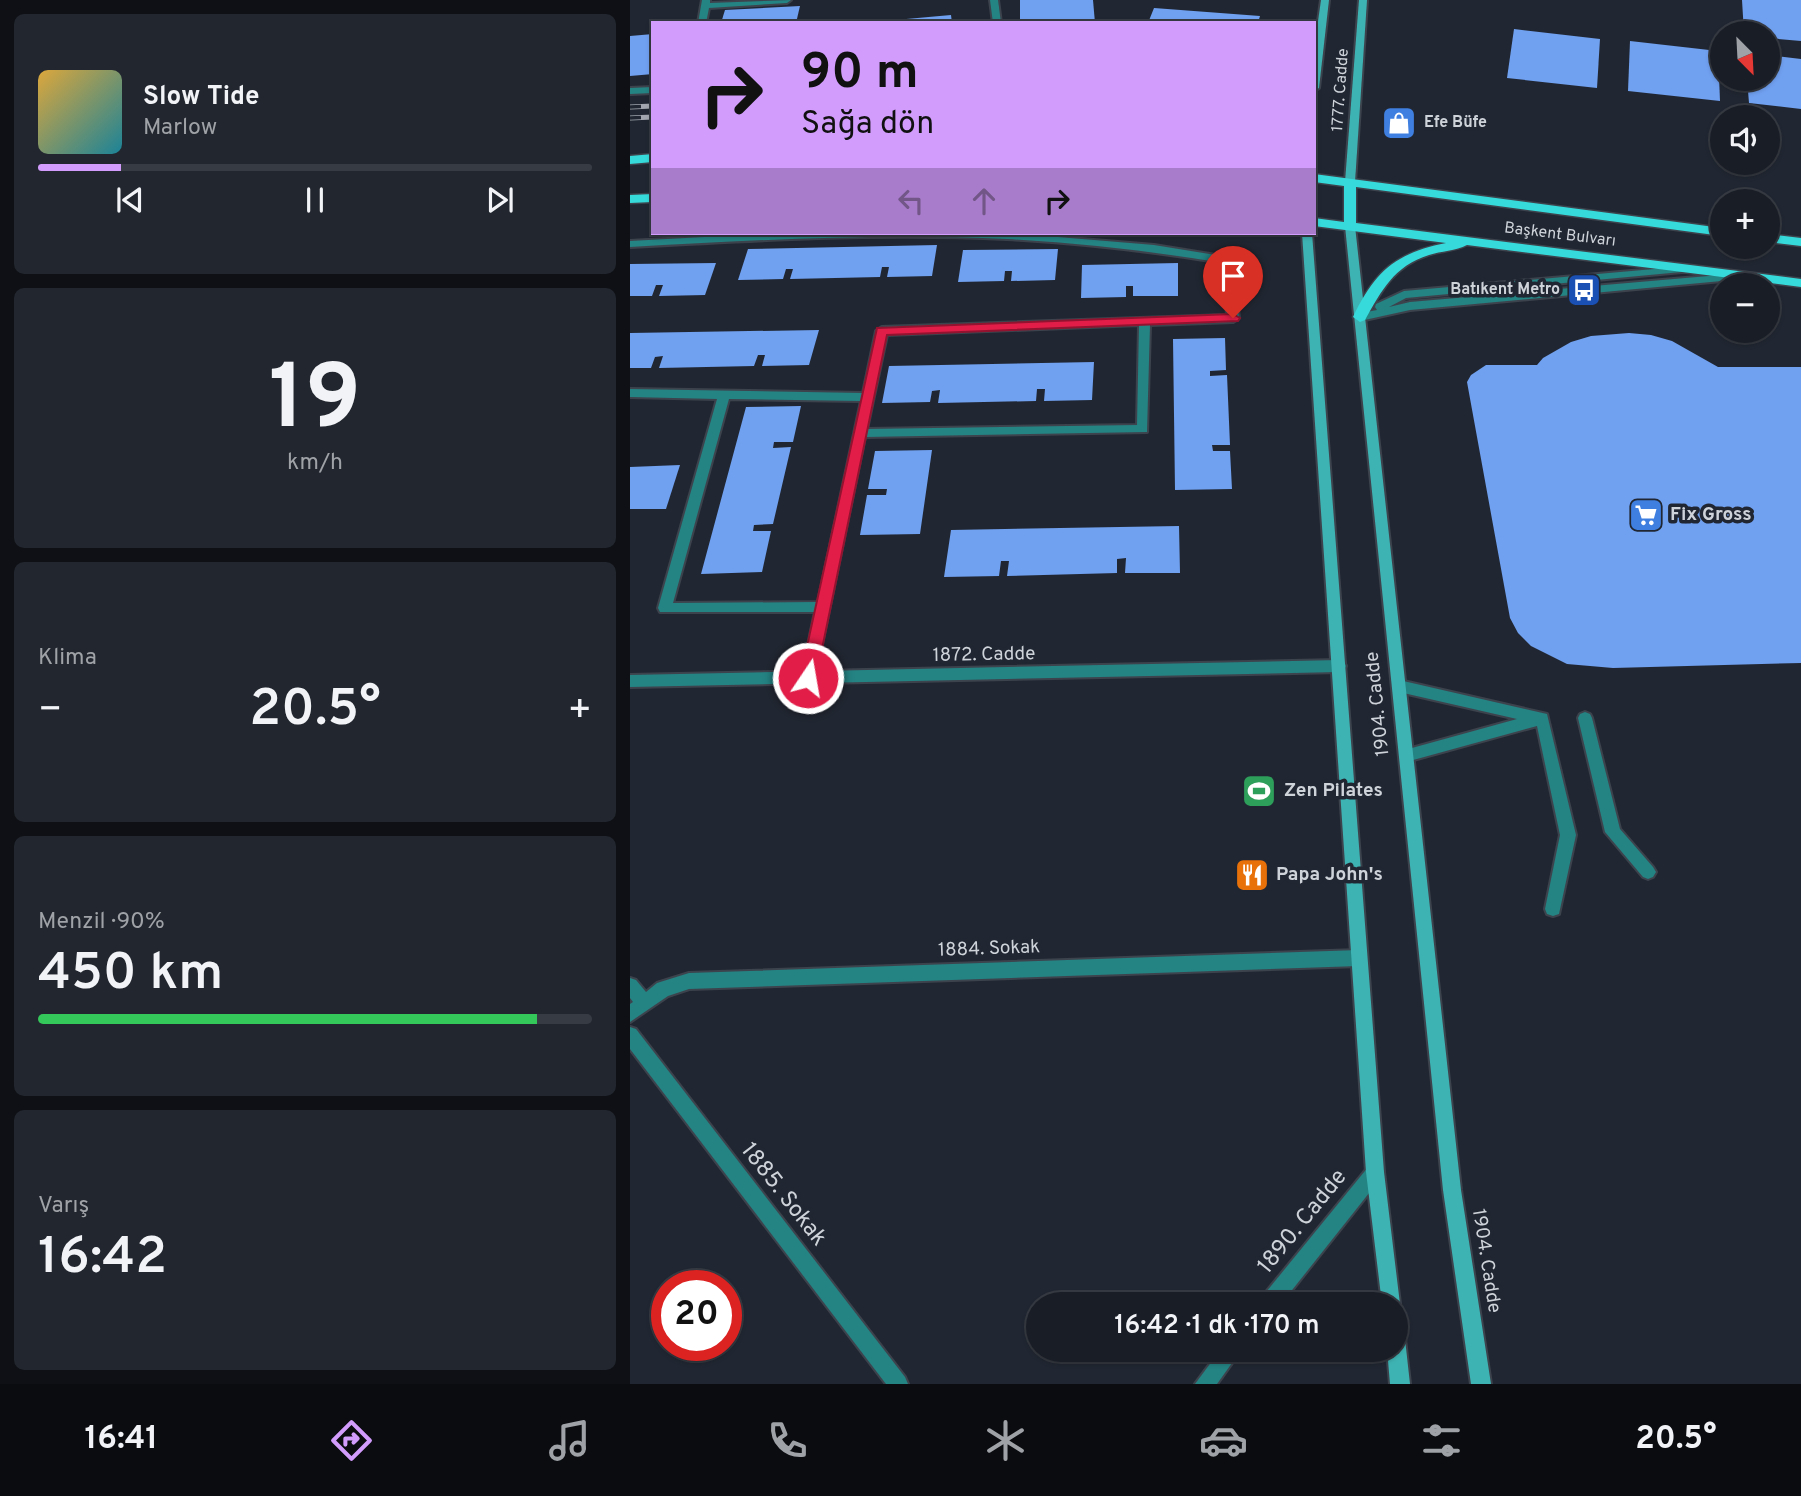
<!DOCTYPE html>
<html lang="tr">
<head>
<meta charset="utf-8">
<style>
  :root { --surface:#191d26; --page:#22262e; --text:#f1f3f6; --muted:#9fa2a7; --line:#373b43; --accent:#d29cfd }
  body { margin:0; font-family:Overpass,sans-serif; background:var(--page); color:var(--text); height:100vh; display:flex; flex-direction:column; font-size:26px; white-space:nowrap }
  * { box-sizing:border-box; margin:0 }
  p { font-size:23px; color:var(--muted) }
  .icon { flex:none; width:38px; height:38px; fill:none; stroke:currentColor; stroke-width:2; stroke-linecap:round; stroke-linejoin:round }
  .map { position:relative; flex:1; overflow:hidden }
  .panel { display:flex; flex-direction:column; gap:14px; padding:14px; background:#0e1015; width:630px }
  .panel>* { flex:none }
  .top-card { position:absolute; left:21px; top:21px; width:665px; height:214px; border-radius:0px; box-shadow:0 2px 5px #0004,0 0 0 2px var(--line); background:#d29cfd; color:#111; overflow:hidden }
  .needle { width:46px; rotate:156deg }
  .buttons { position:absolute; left:1080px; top:21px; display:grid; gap:14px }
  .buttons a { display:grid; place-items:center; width:70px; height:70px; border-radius:50%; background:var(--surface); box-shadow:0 2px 5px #0004,0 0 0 2px var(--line); font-size:35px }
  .speed { position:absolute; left:21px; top:1270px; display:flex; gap:14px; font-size:35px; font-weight:700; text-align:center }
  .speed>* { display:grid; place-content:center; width:91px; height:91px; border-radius:50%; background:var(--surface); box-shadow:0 2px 5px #0004,0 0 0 2px var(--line); line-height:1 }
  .speed .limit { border:10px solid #d22; background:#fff; color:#111 }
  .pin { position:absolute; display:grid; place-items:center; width:60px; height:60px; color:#fff; margin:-72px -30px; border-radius:50% 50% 50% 0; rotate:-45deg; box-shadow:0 0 7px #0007 }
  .pin .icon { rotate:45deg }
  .me { position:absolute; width:77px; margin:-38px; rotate:12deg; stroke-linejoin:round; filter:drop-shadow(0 0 5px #0008) }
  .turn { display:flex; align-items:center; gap:24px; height:147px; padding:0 35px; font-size:32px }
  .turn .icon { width:91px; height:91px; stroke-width:2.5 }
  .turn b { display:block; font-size:49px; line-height:60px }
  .lanes { display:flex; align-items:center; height:66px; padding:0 35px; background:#0003; justify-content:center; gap:35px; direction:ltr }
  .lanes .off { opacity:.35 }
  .big { font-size:52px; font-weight:600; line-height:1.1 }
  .panel .widget { flex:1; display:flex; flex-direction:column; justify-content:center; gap:10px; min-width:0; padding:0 24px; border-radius:10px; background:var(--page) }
  .panel .dial { align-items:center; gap:0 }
  .dial b { font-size:91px; line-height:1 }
  .song { display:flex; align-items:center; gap:21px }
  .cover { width:84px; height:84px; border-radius:10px; background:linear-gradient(135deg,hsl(40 70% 55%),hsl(190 70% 35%)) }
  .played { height:7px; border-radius:4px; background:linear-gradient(90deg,var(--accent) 15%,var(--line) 15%) }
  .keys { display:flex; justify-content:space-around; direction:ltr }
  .heat { display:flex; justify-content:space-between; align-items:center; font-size:38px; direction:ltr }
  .charge { height:10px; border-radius:5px; background:linear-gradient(90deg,#34c759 90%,var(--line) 0) }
  .trip { position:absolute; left:396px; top:1292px; width:382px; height:70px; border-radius:35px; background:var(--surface); box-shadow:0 2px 5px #0004,0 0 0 2px var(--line); font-weight:600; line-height:70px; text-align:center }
  .tabs { display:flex; height:112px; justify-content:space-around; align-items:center; background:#0a0c0f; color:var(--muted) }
  .tabs .icon { width:49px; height:49px }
  .tabs .current { color:var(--accent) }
  .tabs b { font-size:32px; color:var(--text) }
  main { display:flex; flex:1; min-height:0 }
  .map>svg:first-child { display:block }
</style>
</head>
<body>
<main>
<section class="panel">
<div class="widget">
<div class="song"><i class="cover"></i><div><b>Slow Tide</b><p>Marlow</p></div></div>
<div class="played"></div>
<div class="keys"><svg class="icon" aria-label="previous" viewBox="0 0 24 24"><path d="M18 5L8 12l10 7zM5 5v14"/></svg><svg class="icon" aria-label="pause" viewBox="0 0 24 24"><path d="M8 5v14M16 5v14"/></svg><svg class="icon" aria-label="next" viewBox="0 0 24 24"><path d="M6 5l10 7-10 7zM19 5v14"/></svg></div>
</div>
<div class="widget dial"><b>19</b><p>km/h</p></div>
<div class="widget"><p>Klima</p>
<div class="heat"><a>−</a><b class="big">20.5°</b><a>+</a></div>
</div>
<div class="widget"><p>Menzil · 90%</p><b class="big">450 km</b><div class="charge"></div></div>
<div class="widget"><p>Varış</p><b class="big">16:42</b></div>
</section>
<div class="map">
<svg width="1171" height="1384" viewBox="0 0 1171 1384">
  <rect width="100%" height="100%" fill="#212732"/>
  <g fill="#70a0f0">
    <path d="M 390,0 L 463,0 L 465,23 L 390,23 Z"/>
    <path d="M 1112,0 L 1171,0 L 1171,41 L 1138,38 L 1138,33 L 1114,33 Z"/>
    <path d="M 170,6 L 166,23 L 91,23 L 95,10 Z"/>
    <path d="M 524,8 L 630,16 L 628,23 L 518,23 Z"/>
    <path d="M 321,15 L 322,23 L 254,23 L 254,21 Z"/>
    <path d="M 884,29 L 970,39 L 967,88 L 877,78 Z"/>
    <path d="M 23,34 L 23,74 L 0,76 L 0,36 Z"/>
    <path d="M 1000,41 L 1088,51 L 1090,101 L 998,91 Z"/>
    <path d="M 1138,55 L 1171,59 L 1171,109 L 1119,103 L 1117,79 L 1138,79 Z"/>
    <path d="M 307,245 L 302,276 L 257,277 L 259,267 L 252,267 L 250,277 L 160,279 L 163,269 L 156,269 L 153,279 L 108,280 L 118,249 Z"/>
    <path d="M 428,249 L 425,280 L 381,281 L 382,271 L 375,271 L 374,281 L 328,282 L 333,250 Z"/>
    <path d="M 86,263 L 75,295 L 29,296 L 33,285 L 26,285 L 22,296 L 0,296 L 0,264 Z"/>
    <path d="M 548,263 L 548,296 L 503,296 L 503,286 L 496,286 L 496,297 L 451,298 L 452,265 Z"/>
    <path d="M 189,330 L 179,365 L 132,366 L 135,355 L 128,355 L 124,366 L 29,368 L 33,356 L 25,357 L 21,368 L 0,368 L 0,333 Z"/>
    <path d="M 999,333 L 1021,335 L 1042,341 L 1088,367 L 1171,367 L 1171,663 L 983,668 L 937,664 L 901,646 L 888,633 L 880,618 L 837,382 L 841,375 L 856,365 L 907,365 L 913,358 L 941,342 L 961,336 Z"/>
    <path d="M 595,338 L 596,370 L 580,371 L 580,376 L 597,375 L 600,445 L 582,445 L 583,451 L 600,451 L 602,489 L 545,490 L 543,339 Z"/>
    <path d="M 464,362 L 462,400 L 414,401 L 415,389 L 407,389 L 406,401 L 308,403 L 310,390 L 302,391 L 300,402 L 252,403 L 259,366 Z"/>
    <path d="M 171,406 L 163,442 L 144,442 L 143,448 L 161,447 L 143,524 L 124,525 L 123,531 L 141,531 L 132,572 L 71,574 L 116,407 Z"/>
    <path d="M 302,450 L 290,534 L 230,535 L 237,495 L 256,495 L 257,489 L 238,489 L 245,451 Z"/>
    <path d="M 50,465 L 36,509 L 0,509 L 0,467 Z"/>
    <path d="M 549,526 L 550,573 L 495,573 L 496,558 L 487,559 L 487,573 L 377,576 L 379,561 L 371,561 L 369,576 L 314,577 L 321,530 Z"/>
  </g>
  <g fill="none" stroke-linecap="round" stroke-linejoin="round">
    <g stroke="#3d434d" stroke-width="4">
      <g id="service">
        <path d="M 148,233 L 380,233 L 524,245 L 598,257 L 603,260 L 609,318 L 603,322 L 520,325 L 517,432 L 235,437 L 185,678 L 183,682 L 173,682 L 171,678 L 185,612 L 30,612 L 28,608 L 87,399 L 0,397 L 0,389 L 233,393 L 246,331 L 252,327 L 597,315 L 593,263 C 521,251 449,243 377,239 C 251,233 125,240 0,247 L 0,241 ZM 509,325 L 507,425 L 237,429 L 257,335 ZM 99,399 L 231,401 L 188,602 L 43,603 Z"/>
        <path d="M 1058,266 L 1063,269 L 1062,271 L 776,298 L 759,307 L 780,302 L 1113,273 L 1118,276 L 1113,279 L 780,310 L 730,321 L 724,317 L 726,314 L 747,310 L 745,307 L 746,304 L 774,291 Z"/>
        <path d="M 769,680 L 917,714 L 946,835 L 929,914 L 923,916 L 917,914 L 915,909 L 930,835 L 907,726 L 776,762 L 771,761 L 769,756 L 771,751 L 887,719 L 769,692 L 764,690 L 762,686 L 764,682 Z"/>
        <path d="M 955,712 L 960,714 L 962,718 L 990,829 L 1023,867 L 1026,872 L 1023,877 L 1018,879 L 1013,877 L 975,832 L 948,718 L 950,714 Z"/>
      </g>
    </g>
    <g stroke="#3d434d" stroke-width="4">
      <g id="minor">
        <path d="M 72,0 L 80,0 L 80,3 L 161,0 L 157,3 L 79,8 L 76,23 L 68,23 Z"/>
        <path d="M 360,0 L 368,0 L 371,23 L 363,23 Z"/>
        <path d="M 23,87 L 23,93 L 0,94 L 0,88 Z"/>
        <path d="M 729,950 L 735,952 L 737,958 L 735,964 L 729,966 L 59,989 L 38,996 L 0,1022 L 0,1004 L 3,1002 L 0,998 L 0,978 L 6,980 L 16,992 L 27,983 L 59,973 Z"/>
        <path d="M 0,1027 L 6,1029 L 275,1377 L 278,1384 L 256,1384 L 0,1049 Z"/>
        <path d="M 745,1163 L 751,1166 L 754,1172 L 751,1178 L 651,1304 L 630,1304 L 632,1297 L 739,1166 Z"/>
        <path d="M 591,1349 L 612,1349 L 587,1384 L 565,1384 Z"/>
      </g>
    </g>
    <g stroke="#3d434d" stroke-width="4">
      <path id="tertiary" d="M 709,660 L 714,662 L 716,666 L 714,670 L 709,672 L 0,687 L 0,675 Z"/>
    </g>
    <g stroke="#3d434d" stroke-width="4">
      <g id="secondary">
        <path d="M 691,0 L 699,0 L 689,88 L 684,91 L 684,50 Z"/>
        <path d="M 729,0 L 737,0 L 725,182 L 720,185 L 715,182 Z"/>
        <path d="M 720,223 L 725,226 L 831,1190 L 861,1384 L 841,1384 L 813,1190 L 715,226 Z"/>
        <path d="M 672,233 L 682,233 L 754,1172 L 770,1304 L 765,1312 L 765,1304 L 752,1304 L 736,1172 Z"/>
        <path d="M 765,1330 L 772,1332 L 775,1339 L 780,1384 L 760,1384 L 757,1349 L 765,1349 Z"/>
      </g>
    </g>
    <g stroke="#3d434d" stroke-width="3">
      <g id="primary">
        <path d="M 23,154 L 23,162 L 0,164 L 0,156 Z"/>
        <path d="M 684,174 L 1092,228 L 1092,236 L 726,187 L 726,223 L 1171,279 L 1171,287 L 837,245 C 826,251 811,251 799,255 C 764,266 752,290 735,320 L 730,322 L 723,317 C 745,271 766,253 816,243 L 684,226 L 684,218 L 714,222 L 714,186 L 684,182 Z"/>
        <path d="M 23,194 L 23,202 L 0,203 L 0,195 Z"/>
        <path d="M 1138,234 L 1171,238 L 1171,246 L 1138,242 Z"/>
      </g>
    </g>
    <use href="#service" fill="#248383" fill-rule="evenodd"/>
    <use href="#minor" fill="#248383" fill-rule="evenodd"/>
    <use href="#tertiary" fill="#248383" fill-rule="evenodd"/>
    <use href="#secondary" fill="#3eb3b3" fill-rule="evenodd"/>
    <use href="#primary" fill="#36dada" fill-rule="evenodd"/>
    <g stroke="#a2a7af" stroke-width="5">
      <g id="rail">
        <path d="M 0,107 L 23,106"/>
        <path d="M 0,118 L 23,117"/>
      </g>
    </g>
    <use href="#rail" stroke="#212732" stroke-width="3.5" stroke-dasharray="11" stroke-linecap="butt"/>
  </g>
  <path fill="#e11d48" stroke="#92132f" stroke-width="2" d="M 603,314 L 610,318 L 608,321 L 257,335 L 186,678 L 183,682 L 172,682 L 170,678 L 247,328 Z"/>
  <defs>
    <g id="shop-square" transform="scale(1.75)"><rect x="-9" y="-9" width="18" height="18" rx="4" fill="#3f7fe0" stroke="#212732"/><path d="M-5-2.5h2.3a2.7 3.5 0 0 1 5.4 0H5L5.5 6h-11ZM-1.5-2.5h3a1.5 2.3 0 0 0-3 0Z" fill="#fff"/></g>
    <g id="bus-square" transform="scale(1.75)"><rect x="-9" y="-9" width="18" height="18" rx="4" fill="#1a4fb4" stroke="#212732"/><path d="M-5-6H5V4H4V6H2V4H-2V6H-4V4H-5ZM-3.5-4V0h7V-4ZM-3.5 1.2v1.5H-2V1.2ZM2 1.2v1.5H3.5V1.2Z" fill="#fff"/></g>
    <g id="supermarket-square" transform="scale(1.75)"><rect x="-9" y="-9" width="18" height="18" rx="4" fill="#3f7fe0" stroke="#212732"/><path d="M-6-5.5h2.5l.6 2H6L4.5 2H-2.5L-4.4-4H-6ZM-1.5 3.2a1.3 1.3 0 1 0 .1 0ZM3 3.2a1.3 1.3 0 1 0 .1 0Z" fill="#fff"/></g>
    <g id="stadium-square" transform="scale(1.75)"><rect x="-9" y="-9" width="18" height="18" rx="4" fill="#2e9e5b" stroke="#212732"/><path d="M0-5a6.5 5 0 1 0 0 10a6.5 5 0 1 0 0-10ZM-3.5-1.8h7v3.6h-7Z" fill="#fff"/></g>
    <g id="restaurant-square" transform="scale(1.75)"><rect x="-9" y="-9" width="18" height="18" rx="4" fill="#e8710a" stroke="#212732"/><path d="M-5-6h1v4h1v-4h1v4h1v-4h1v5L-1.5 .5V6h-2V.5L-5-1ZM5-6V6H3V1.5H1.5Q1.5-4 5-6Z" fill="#fff"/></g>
  </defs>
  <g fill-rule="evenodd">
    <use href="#shop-square" x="769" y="123"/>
    <use href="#bus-square" x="954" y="290"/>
    <use href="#supermarket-square" x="1016" y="515"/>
    <use href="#stadium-square" x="629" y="791"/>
    <use href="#restaurant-square" x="622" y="875"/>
  </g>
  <g text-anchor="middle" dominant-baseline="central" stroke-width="7" stroke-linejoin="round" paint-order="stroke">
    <g font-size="16" fill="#ced3da" stroke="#212732">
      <text transform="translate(711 90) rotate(-86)">1777. Cadde</text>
      <text transform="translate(930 235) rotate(7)">Başkent Bulvarı</text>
    </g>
    <g font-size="16" font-weight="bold" fill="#ced3da" stroke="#212732" text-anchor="start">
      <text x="794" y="123">Efe Büfe</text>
      <text x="930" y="290" text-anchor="end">Batıkent Metro</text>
    </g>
    <g font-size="19" font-weight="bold" fill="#ced3da" stroke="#212732" text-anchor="start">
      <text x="1040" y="515">Fix Gross</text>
      <text x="654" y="791">Zen Pilates</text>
      <text x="646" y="875">Papa John's</text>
    </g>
    <g font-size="19" fill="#ced3da" stroke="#212732">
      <text transform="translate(354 655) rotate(-1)">1872. Cadde</text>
      <text transform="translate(748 704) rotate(-96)">1904. Cadde</text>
      <text transform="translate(359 949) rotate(-2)">1884. Sokak</text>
      <text transform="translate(856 1261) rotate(81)">1904. Cadde</text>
    </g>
    <g font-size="23" fill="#ced3da" stroke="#212732">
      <text transform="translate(153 1195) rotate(52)">1885. Sokak</text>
      <text transform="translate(673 1222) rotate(-51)">1890. Cadde</text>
    </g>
  </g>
</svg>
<div class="buttons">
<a><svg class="needle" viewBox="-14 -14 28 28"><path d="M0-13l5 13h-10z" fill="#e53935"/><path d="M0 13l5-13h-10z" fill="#9fa2a7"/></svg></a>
<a><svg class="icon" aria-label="sound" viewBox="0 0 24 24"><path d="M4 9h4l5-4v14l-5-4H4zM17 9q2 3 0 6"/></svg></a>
<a>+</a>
<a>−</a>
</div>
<div class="speed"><div class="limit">20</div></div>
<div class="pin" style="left:603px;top:318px;background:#d93025"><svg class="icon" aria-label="arrive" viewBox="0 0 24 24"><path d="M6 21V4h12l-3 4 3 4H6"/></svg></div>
<svg class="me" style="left:178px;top:678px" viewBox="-20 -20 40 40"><circle r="17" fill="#e11d48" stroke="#fff" stroke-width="3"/><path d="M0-11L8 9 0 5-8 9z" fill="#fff"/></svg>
<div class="trip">16:42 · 1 dk · 170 m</div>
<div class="top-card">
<div class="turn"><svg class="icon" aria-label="right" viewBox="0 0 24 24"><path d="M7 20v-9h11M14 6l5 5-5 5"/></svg><div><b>90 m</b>Sağa dön</div></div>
<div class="lanes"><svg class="icon off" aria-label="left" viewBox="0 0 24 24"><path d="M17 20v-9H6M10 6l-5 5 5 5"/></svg><svg class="icon off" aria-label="ahead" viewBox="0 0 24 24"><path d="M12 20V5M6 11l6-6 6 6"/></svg><svg class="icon" aria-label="right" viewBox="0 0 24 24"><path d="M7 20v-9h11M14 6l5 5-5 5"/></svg></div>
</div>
</div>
</main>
<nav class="tabs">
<b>16:41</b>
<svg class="icon current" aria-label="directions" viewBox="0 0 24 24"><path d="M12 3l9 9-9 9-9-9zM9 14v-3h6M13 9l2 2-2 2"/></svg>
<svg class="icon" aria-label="music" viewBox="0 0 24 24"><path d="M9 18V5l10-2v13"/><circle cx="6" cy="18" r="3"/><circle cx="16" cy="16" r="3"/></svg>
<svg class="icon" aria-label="phone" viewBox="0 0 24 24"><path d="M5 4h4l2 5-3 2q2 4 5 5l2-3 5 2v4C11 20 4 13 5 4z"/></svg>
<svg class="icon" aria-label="climate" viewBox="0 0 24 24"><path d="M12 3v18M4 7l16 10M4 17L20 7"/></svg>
<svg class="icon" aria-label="car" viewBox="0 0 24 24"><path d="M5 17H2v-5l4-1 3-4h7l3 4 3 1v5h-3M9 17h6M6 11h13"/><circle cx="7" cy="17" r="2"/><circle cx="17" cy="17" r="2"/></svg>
<svg class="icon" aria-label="filters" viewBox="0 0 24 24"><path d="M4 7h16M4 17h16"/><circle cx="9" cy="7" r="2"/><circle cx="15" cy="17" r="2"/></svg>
<b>20.5°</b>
</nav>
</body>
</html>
